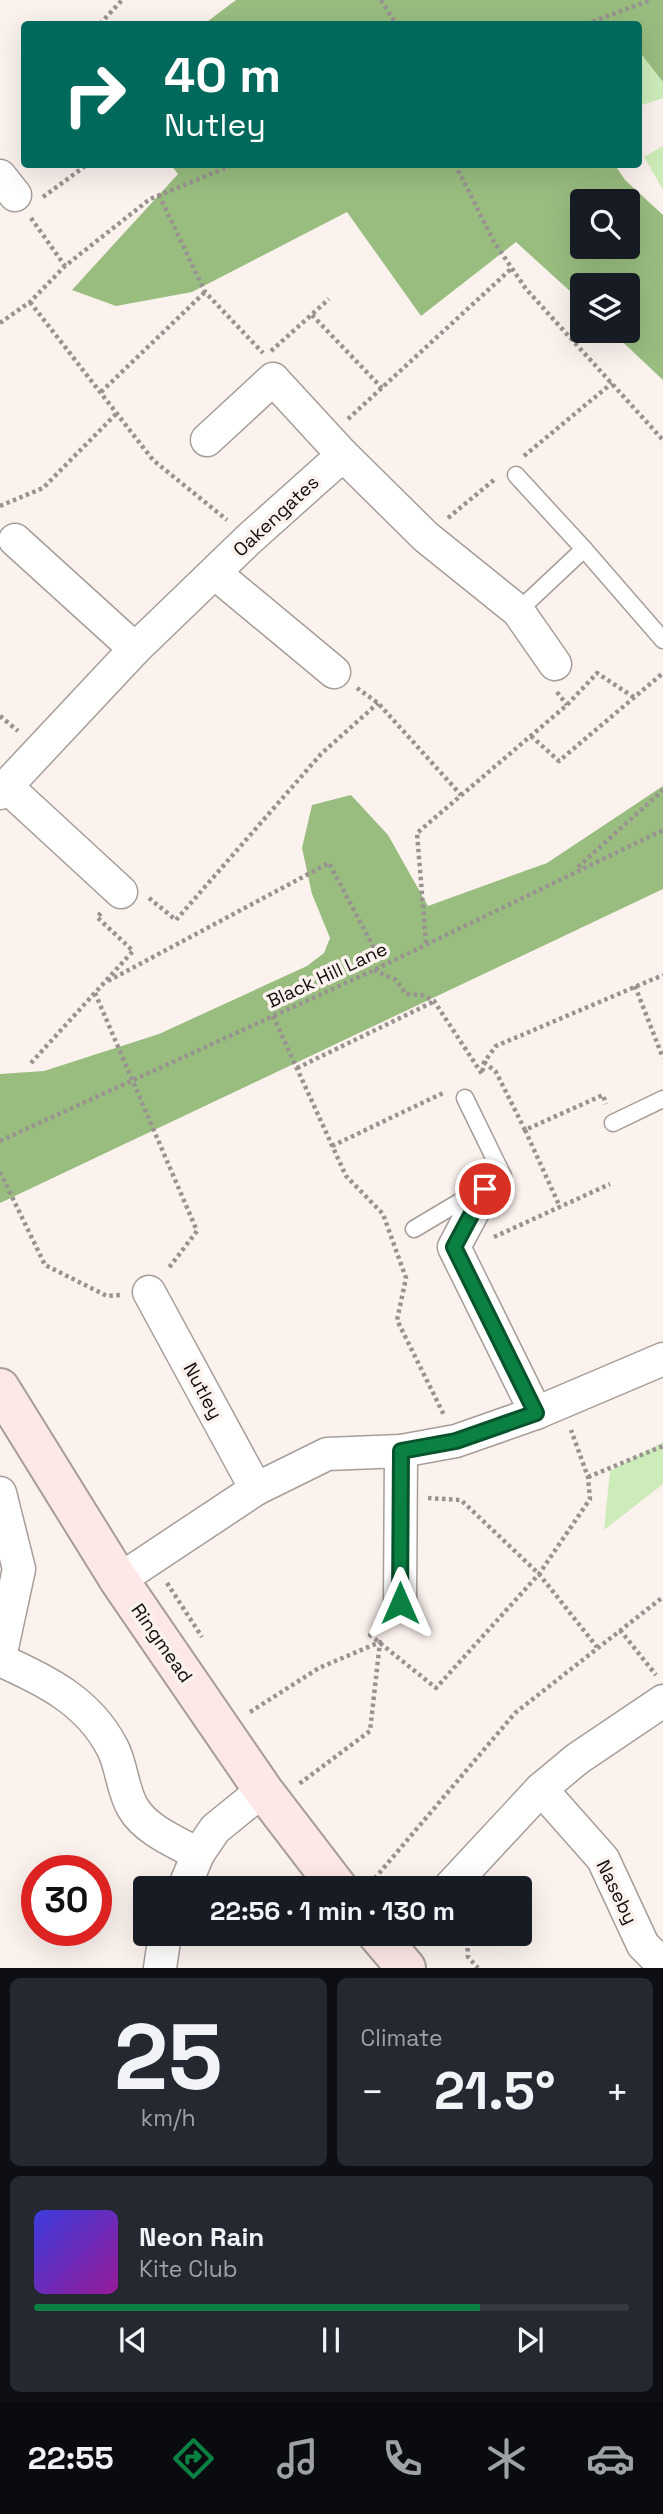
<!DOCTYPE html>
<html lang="en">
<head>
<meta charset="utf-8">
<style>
  :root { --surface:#171b24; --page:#242831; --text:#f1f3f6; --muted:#9ea1a6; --line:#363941; --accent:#0b8043 }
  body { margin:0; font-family:"Space Grotesk",sans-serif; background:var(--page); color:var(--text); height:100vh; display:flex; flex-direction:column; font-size:26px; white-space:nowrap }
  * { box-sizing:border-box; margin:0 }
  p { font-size:23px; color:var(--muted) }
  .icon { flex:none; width:38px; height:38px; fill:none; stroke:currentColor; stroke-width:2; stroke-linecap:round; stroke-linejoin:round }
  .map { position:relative; height:1968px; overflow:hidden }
  .panel { display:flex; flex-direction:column; gap:10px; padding:10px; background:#0d0f14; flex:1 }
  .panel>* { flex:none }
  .top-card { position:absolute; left:21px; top:21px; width:621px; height:147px; border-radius:7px; box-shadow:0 7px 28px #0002; background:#00695c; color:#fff; overflow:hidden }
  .buttons { position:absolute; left:570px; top:189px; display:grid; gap:14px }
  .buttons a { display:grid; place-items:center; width:70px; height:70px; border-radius:7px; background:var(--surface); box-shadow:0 7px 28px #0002; font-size:35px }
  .speed { position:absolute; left:21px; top:1855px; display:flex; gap:14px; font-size:35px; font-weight:700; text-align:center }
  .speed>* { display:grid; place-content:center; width:91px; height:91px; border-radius:50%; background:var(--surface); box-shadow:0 7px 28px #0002; line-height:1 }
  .speed .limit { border:10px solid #d22; background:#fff; color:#111 }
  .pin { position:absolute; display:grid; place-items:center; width:60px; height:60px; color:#fff; margin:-30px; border:4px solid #fff; border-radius:50%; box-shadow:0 2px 7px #0007 }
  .me { position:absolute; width:77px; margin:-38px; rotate:0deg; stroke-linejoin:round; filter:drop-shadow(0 0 5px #0008) }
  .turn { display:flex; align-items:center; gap:24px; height:147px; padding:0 28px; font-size:32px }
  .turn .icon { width:91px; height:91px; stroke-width:2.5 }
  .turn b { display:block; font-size:49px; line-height:60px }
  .big { font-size:52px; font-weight:600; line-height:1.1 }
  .panel .card { flex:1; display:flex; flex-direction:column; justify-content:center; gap:10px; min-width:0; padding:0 24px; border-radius:10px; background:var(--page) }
  .panel .dial { align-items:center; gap:0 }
  .dial b { font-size:91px; line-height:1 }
  .song { display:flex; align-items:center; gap:21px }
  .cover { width:84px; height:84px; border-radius:10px; background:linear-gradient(135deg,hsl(240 70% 55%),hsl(300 70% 35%)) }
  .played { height:7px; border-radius:4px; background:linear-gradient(90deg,var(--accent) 75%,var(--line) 75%) }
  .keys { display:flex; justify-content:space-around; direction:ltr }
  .heat { display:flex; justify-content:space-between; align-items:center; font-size:38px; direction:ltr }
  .panel .tiles { flex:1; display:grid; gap:10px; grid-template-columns:1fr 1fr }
  .card:last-child { grid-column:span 2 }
  .trip { position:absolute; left:133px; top:1876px; width:399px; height:70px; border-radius:7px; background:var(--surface); box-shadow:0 7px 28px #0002; font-weight:600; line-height:70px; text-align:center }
  .dock { display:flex; height:112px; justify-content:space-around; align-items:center; background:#090b0e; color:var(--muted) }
  .dock .icon { width:49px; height:49px }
  .dock .active { color:var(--accent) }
  .dock b { font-size:32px; color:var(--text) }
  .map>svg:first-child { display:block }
</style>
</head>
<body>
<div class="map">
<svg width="663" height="1968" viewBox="0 0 663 1968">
  <rect width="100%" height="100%" fill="#fbf2ee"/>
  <g fill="#ceecb9">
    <path d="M 639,33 L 663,52 L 663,98 L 639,106 Z"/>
    <path d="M 663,146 L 663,190 L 644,157 Z"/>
    <path d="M 663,1442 L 663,1484 L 604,1530 L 610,1471 Z"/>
  </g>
  <g fill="#99bd7f" fill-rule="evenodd">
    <path d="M 236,0 L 663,0 L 663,82 L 639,51 L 639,24 L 204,24 Z"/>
    <path d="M 171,165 L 615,165 L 625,180 L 663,215 L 663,380 L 611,331 L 628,331 L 628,285 L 583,285 L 583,303 L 516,242 L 421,316 L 347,212 L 192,292 L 116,306 L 72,290 L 178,174 ZM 583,201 L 628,201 L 628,247 L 583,247 Z"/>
    <path d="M 663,786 L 663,889 L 0,1203 L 0,1074 L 44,1071 L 159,1034 L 307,966 L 324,953 L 330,938 L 312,894 L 302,848 L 312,805 L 351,795 L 388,835 L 428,906 L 547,863 Z"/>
  </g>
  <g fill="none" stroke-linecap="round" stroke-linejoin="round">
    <g stroke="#a69d99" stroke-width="19">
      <g id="lane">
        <path d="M 516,475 L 584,549"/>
        <path d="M 518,611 L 584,549 L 663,640"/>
        <path d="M 613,1123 L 663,1099"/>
        <path d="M 414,1229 L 503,1176 L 465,1098"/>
      </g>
    </g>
    <g stroke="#a69d99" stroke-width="35">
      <g id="street">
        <path d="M 0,176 L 15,195"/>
        <path d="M 207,440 L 273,379 L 343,455"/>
        <path d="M 15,540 L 135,649"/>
        <path d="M 216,574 L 334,672"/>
        <path d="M 6,786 L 121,892"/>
        <path d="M 0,793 L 135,649 L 249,539 L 343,455 L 426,537 L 518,611 L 555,664"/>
        <path d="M 485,1189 L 454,1247 L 536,1413"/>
        <path d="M 149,1292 L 256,1489"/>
        <path d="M 0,1493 L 19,1569 L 0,1657"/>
        <path d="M 119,1580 L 256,1489 L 327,1454 L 401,1451 L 456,1441 L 536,1413 L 663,1359"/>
        <path d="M 400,1603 L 401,1451"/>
        <path d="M 0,1660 C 45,1680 88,1701 112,1747 C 122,1765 122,1790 133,1808 C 146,1830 176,1842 198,1854"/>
        <path d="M 541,1789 L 603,1859 L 643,1945 L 663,1965"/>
        <path d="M 184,1888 L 198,1854 L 215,1829 L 263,1790"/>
        <path d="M 449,1888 L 541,1789 L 577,1759 L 663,1701"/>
        <path d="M 160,1968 L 165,1934"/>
      </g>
    </g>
    <g stroke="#a69d99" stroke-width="42">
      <g id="secondary">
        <path d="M 0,1388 L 119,1580 L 263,1790 L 338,1888"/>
        <path d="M 377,1934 L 406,1968"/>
      </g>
    </g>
    <g stroke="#999390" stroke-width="4.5" stroke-dasharray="3.5 3.5" stroke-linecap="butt">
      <path d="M 381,0 L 396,24"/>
      <path d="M 100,24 L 122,0"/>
      <path d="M 586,24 L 651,0"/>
      <path d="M 455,164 L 494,242 L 526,289 L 663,440"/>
      <path d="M 159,195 L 205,292 L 263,353"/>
      <path d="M 43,197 L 88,164"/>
      <path d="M 31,218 L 65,266"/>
      <path d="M 30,302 L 153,460 L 227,520"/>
      <path d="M 312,315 L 382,388"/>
      <path d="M 0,323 L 30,302 L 65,266 L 150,199 L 235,164"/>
      <path d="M 271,351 L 329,299"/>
      <path d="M 101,392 L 205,292"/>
      <path d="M 348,419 L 512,268"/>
      <path d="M 524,456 L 612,383"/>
      <path d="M 0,506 L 43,488 L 117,413"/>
      <path d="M 448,518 L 495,479"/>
      <path d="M 357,688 L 378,703 L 461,795"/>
      <path d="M 557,692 L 567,705"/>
      <path d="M 0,716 L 18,731"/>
      <path d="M 531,736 L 559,761 L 663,673"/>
      <path d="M 578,867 L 663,790"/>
      <path d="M 149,898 L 176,920 L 321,754 L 378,703"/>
      <path d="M 426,943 L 417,833 L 567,705 L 597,673 L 635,698"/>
      <path d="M 374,970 L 396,980 L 406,994 L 422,995 L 434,1001 L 482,1074 L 484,1062 L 496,1046 L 663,975"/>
      <path d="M 108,981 L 329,863 L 383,965"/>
      <path d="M 635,986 L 663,1058"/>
      <path d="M 95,993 L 197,1231 L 168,1269"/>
      <path d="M 273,1016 L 346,1176 L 383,1214 L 406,1278 L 397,1320 L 444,1415"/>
      <path d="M 484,1062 L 496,1072 L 525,1130 L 603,1095 L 606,1104"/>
      <path d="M 31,1063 L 133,951 L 97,917 L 102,912"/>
      <path d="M 297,1068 L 433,1002"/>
      <path d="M 525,1130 L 560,1207"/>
      <path d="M 0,1141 L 374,970 L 663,830"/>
      <path d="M 332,1146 L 445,1092"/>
      <path d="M 0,1172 L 45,1265 L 107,1296 L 121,1295"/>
      <path d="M 494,1237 L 610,1184"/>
      <path d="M 588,1477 L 663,1446"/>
      <path d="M 428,1498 L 461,1500 L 539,1574 L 597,1647"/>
      <path d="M 167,1583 L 202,1637"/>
      <path d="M 380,1624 L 370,1635 L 436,1688 L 539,1574 L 590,1499 L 588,1477 L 571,1430"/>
      <path d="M 620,1630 L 656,1675"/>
      <path d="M 250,1712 L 319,1668 L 380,1642 L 370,1731 L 299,1784"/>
      <path d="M 370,1884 L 515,1713 L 663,1597"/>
      <path d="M 467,1934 L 468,1957 L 478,1968"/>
    </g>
    <use href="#lane" stroke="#fff" stroke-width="16"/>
    <use href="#street" stroke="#fff" stroke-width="32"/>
    <use href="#secondary" stroke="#fee8e7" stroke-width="38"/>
  </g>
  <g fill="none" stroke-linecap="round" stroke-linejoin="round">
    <g stroke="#07532c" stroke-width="18">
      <path id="route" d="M 400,1603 L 401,1451 L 456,1441 L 536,1413 L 454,1247 L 485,1189"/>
    </g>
    <use href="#route" stroke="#0b8043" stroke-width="12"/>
  </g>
  <g text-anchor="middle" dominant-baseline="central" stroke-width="7" stroke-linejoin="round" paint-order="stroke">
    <g font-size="19" fill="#100d0c" stroke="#fbf2ee">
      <text transform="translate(276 516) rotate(-43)">Oakengates</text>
      <text transform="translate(327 975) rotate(-25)">Black Hill Lane</text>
      <text transform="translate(203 1391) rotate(62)">Nutley</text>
      <text transform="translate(162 1643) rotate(55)">Ringmead</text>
      <text transform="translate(617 1892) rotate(64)">Naseby</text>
    </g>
  </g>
</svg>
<div class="buttons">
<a><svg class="icon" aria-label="search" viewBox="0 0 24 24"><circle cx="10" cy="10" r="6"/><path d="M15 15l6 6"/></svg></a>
<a><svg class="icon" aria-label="layers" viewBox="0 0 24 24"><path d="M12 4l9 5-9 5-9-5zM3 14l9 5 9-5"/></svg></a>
</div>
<div class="speed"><div class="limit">30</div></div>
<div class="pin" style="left:485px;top:1189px;background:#d93025"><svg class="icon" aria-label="arrive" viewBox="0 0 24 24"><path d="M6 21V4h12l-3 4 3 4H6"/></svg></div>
<svg class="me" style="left:400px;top:1603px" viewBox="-20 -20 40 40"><path d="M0-17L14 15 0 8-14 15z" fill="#0b8043" stroke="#fff" stroke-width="4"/></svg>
<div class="trip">22:56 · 1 min · 130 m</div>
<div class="top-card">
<div class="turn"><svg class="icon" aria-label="right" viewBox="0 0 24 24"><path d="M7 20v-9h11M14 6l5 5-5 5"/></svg><div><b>40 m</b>Nutley</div></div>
</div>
</div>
<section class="panel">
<div class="tiles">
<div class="card dial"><b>25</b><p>km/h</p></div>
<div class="card"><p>Climate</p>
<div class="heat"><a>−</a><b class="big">21.5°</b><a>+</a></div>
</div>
<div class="card">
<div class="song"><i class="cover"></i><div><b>Neon Rain</b><p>Kite Club</p></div></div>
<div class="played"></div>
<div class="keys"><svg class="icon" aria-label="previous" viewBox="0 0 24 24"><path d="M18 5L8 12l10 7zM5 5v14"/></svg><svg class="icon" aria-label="pause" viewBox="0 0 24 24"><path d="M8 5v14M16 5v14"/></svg><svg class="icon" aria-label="next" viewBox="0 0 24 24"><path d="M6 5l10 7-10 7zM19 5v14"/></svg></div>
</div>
</div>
</section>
<nav class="dock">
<b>22:55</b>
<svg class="icon active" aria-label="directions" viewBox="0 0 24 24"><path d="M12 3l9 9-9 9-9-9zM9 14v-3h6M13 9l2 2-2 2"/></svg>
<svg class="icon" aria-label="music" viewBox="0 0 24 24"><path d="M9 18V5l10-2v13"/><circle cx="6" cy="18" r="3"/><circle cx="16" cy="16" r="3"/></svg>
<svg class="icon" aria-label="phone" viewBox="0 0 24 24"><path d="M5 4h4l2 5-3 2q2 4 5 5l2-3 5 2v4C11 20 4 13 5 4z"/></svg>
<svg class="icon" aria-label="climate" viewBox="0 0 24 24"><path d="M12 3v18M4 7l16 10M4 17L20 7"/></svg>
<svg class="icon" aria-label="car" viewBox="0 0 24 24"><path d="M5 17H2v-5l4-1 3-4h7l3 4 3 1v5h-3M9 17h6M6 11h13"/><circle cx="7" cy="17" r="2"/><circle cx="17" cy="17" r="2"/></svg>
</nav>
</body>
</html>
